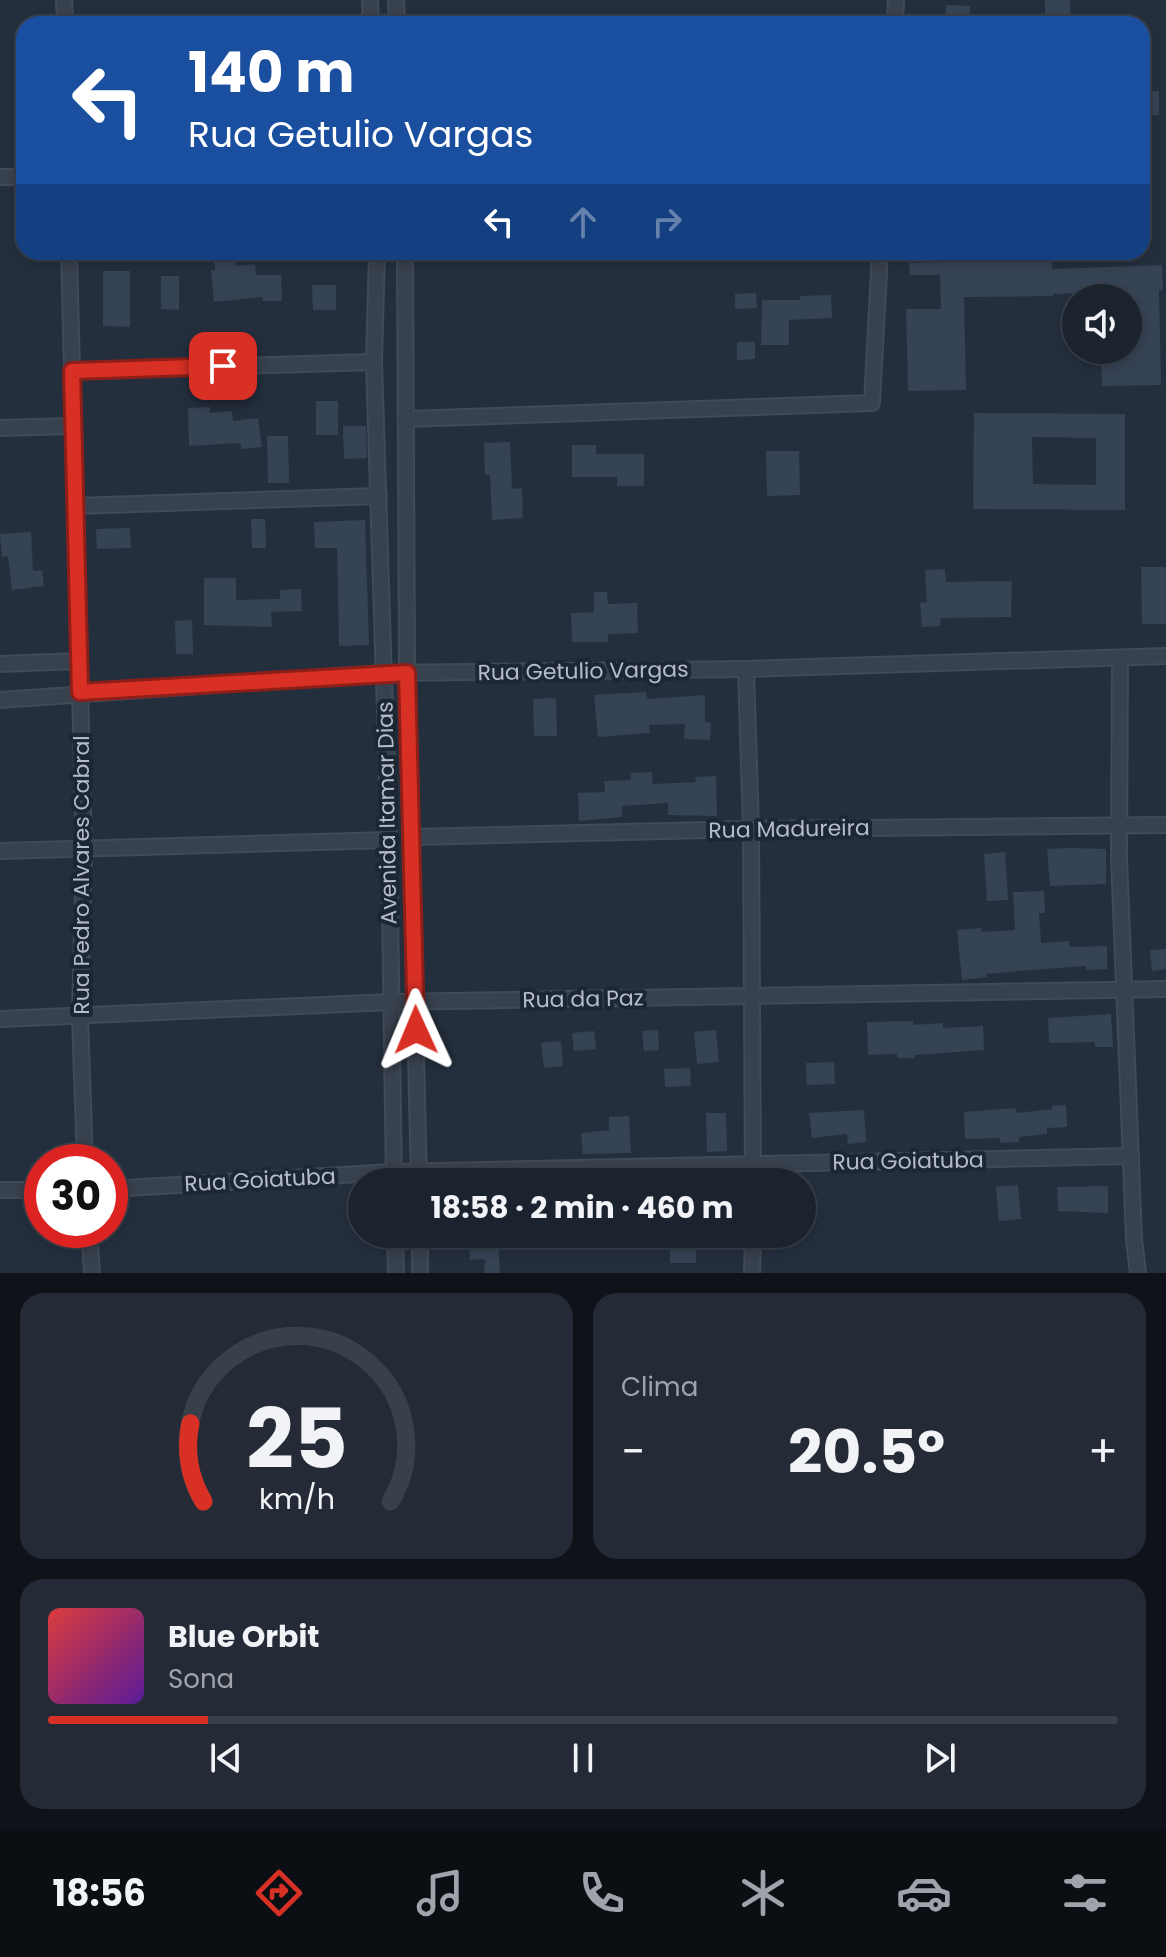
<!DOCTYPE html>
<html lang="pt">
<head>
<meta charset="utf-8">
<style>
  :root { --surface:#1b232e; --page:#242b36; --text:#f1f3f6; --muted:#a0a4aa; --line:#39404a; --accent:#d93025 }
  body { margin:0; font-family:Poppins,sans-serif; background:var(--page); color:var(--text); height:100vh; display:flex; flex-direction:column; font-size:30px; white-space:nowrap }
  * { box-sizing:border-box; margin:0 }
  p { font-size:26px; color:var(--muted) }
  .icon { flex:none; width:44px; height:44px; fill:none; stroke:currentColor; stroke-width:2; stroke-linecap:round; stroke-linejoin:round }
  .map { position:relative; height:1273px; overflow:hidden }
  .details { display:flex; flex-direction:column; gap:20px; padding:20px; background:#0f1319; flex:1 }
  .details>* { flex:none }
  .hud { position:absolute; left:16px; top:16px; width:1134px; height:244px; border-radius:24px; box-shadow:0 4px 12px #0003,0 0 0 2px var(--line); background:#1a4fa0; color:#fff; overflow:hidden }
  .controls { position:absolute; left:1062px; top:284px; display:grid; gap:16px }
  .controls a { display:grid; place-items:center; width:80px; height:80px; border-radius:50%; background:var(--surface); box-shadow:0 4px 12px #0003,0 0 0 2px var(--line); font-size:40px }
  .speed { position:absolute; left:24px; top:1144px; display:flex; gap:16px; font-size:40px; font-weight:700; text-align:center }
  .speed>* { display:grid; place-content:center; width:104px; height:104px; border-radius:50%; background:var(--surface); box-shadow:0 4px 12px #0003,0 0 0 2px var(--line); line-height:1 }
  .speed .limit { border:12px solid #d22; background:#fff; color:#111 }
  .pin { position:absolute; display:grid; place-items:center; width:68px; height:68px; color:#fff; margin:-34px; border-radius:16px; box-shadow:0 4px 12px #0006 }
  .me { position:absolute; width:88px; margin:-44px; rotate:359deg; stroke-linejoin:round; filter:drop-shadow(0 0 6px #0008) }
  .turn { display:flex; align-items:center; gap:28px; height:168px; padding:0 40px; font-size:36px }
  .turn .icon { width:104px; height:104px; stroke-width:2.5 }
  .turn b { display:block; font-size:56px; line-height:68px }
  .lanes { display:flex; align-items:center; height:76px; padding:0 40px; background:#0003; justify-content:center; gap:40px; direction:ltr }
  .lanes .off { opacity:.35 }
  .big { font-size:60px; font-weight:700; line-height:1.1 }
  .details .tile { flex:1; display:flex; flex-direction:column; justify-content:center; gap:12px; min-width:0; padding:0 28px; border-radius:24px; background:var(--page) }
  .details .dial { align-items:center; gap:0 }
  .dial svg { height:208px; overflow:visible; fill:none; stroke:var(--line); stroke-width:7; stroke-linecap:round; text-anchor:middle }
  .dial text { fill:var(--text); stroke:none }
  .song { display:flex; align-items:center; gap:24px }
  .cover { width:96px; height:96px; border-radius:12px; background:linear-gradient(135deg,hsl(0 70% 55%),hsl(270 70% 35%)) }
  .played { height:8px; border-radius:4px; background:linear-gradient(90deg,var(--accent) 15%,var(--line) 15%) }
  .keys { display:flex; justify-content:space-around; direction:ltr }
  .heat { display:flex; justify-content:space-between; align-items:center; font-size:44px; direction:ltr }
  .details .tiles { flex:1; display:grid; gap:20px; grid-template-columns:1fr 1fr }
  .tile:last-child { grid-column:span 2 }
  .trip { position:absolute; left:348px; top:1168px; width:468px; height:80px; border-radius:40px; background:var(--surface); box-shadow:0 4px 12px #0003,0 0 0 2px var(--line); font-weight:700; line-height:80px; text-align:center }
  .tabs { display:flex; height:128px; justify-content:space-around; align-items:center; background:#0b0e12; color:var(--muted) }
  .tabs .icon { width:56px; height:56px }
  .tabs .selected { color:var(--accent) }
  .tabs b { font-size:36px; color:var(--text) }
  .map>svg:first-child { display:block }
</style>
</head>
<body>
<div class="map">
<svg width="1166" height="1273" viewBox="0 0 1166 1273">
  <rect width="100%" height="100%" fill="#242f3e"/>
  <g fill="#364354" fill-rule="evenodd">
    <rect x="1045" y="0" width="25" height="24"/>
    <path d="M 946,5 L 970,6 L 970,24 L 946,24 Z"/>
    <rect x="1142" y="91" width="17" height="24"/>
    <path d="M 214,252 L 235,252 L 236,266 L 255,264 L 256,275 L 281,275 L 282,301 L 263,301 L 262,297 L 214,302 L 211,270 L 215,270 Z"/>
    <path d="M 940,252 L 1051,252 L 1052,269 L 1162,265 L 1163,290 L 1159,290 L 1161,385 L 1102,386 L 1101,350 L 1128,350 L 1128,291 L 1053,294 L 1053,296 L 964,297 L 966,390 L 908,391 L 906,309 L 941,309 L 940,275 L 910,275 L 909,263 L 940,262 Z"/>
    <path d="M 103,271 L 130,271 L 130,327 L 103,326 Z"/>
    <path d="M 161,276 L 179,276 L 179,310 L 161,309 Z"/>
    <path d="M 312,285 L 336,285 L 336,310 L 313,310 Z"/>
    <path d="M 756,293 L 757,308 L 735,309 L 735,294 Z"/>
    <path d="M 831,295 L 832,318 L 789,320 L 789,345 L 761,345 L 762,300 L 800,300 L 800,296 Z"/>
    <path d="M 737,342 L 755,342 L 755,359 L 737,360 Z"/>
    <rect x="316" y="401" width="22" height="34"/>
    <path d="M 210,407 L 210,413 L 232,411 L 233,421 L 258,418 L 262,447 L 241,449 L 241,443 L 189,446 L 188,408 Z"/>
    <path d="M 974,413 L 1125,414 L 1125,510 L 973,509 ZM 1032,437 L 1096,438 L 1096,485 L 1033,484 Z"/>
    <path d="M 343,426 L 366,426 L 367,458 L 344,459 Z"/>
    <path d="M 267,436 L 288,436 L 289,483 L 268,483 Z"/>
    <path d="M 510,442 L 512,489 L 522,488 L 523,518 L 492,520 L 490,475 L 485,475 L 484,443 Z"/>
    <path d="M 572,445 L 596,445 L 596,454 L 644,454 L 644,486 L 617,486 L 617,477 L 572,477 Z"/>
    <path d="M 766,451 L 799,451 L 800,495 L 767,496 Z"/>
    <path d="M 251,519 L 265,519 L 266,548 L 252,548 Z"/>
    <path d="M 365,520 L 369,645 L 339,646 L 337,548 L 315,548 L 314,522 Z"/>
    <path d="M 130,528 L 131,548 L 97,549 L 96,529 Z"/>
    <path d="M 31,532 L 33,571 L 42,570 L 44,586 L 12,590 L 8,556 L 2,557 L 0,534 Z"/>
    <path d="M 1141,567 L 1166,567 L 1166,624 L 1142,624 Z"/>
    <path d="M 945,569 L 946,582 L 1012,581 L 1011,617 L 940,618 L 941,626 L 922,627 L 920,603 L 927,602 L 925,570 Z"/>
    <path d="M 204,578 L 236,578 L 236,600 L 280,599 L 280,590 L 301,589 L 302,611 L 271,612 L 272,627 L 204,625 Z"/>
    <path d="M 594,592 L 607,592 L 608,604 L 637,603 L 638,633 L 608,634 L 608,642 L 572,642 L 571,613 L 594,612 Z"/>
    <path d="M 192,620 L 193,654 L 176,654 L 175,621 Z"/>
    <path d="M 646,692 L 647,699 L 705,695 L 705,722 L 711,723 L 710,740 L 684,739 L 685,724 L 649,725 L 650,733 L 598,737 L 594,695 Z"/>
    <path d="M 556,698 L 557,736 L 534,736 L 533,699 Z"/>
    <path d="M 652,772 L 653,784 L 696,782 L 695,777 L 716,776 L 717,816 L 668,815 L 668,803 L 622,806 L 622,817 L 579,821 L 578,793 L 605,792 L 604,781 L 631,780 L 630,773 Z"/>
    <path d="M 1070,848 L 1106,849 L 1106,884 L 1050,886 L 1047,849 Z"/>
    <path d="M 1005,852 L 1008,900 L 987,901 L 984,854 Z"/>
    <path d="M 1044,891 L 1045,913 L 1039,913 L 1041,943 L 1069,941 L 1070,947 L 1107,946 L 1107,969 L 1086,970 L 1086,966 L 1043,969 L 986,974 L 987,977 L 962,980 L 957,930 L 981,928 L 982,932 L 1015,930 L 1013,892 Z"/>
    <path d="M 1166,949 L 1166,969 L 1152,971 L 1150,950 Z"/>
    <path d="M 1111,1014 L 1113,1047 L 1095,1047 L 1095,1042 L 1049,1043 L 1048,1018 Z"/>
    <path d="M 913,1021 L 913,1025 L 943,1023 L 943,1028 L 983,1026 L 984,1050 L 915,1055 L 915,1058 L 897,1058 L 897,1054 L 868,1055 L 867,1022 Z"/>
    <path d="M 658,1030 L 659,1050 L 644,1051 L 642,1031 Z"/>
    <path d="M 716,1030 L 719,1062 L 697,1064 L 694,1032 Z"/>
    <path d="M 594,1031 L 596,1049 L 574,1051 L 572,1033 Z"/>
    <path d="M 561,1041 L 563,1066 L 544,1068 L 541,1043 Z"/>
    <path d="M 834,1062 L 835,1084 L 807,1085 L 806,1063 Z"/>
    <path d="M 690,1068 L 691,1086 L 665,1087 L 664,1069 Z"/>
    <path d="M 1066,1105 L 1067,1127 L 1047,1128 L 1047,1134 L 1019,1137 L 1019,1142 L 1000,1143 L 1000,1138 L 965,1139 L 964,1112 L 1016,1108 L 1017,1113 L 1052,1109 L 1052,1106 Z"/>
    <path d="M 864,1110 L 866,1142 L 848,1144 L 847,1134 L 812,1138 L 809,1113 Z"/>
    <path d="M 706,1113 L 726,1113 L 727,1151 L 707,1152 Z"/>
    <path d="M 629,1116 L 631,1153 L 583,1154 L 581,1133 L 609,1130 L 609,1117 Z"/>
    <path d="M 1018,1185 L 1021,1219 L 999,1221 L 996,1187 Z"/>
    <path d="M 1108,1186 L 1108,1213 L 1058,1211 L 1057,1187 Z"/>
    <path d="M 498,1234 L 500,1273 L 484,1273 L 485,1259 L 470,1260 L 469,1235 Z"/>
    <rect x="670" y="1237" width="26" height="26"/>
  </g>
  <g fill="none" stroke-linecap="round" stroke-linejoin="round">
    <g stroke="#414a57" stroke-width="18">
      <g id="street">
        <path d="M 64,0 L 65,24"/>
        <path d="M 370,0 L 371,24"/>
        <path d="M 396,0 L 397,24"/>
        <path d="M 895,24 L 896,0"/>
        <path d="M 0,177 L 24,177"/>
        <path d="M 69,252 L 84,848 L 80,1017 L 85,1162"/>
        <path d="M 377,252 L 374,362 L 389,840 L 394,1182"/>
        <path d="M 405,252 L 407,673 L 419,1182"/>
        <path d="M 72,371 L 374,362"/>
        <path d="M 406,419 L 872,403 L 880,252"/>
        <path d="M 0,428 L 72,426"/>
        <path d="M 75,506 L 379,496"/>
        <path d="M 1120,658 L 1119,857 L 1134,1239 L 1138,1273"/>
        <path d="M 0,664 L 79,661"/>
        <path d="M 746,669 L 751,829 L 753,1182"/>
        <path d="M 0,700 L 384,673 L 746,669 L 1166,656"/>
        <path d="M 412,837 L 751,829 L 1166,825"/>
        <path d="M 0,851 L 389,840"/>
        <path d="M 0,1019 L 390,1002 L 1166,989"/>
        <path d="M 110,1189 L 393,1172 L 1131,1156"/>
        <path d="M 0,1190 L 42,1190"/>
        <path d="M 89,1230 L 92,1273"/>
        <path d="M 395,1234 L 396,1273"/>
        <path d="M 420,1234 L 420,1273"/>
        <path d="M 752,1273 L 753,1234"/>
      </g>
    </g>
    <use href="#street" stroke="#38414e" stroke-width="14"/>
  </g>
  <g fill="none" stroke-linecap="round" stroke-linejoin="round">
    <g stroke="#8d1f18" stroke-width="20">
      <path id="route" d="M 223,366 L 72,371 L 80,692 L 407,673 L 416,1030"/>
    </g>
    <use href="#route" stroke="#d93025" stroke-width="14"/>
  </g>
  <g text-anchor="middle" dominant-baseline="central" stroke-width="8" stroke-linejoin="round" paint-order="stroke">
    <g font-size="22" fill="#b4bcc9" stroke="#1d2633">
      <text transform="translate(583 671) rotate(-1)">Rua Getulio Vargas</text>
      <text transform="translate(387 813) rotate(-91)">Avenida Itamar Dias</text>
      <text transform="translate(789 829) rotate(-1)">Rua Madureira</text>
      <text transform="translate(81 875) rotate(-90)">Rua Pedro Alvares Cabral</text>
      <text transform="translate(583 999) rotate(-1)">Rua da Paz</text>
      <text transform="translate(908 1161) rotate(-1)">Rua Goiatuba</text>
      <text transform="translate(260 1180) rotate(-3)">Rua Goiatuba</text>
    </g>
  </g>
</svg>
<div class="controls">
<a><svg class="icon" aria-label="sound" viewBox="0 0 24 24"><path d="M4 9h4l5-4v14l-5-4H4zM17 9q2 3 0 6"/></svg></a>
</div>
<div class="speed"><div class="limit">30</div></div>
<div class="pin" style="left:223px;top:366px;background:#d93025"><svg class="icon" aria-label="arrive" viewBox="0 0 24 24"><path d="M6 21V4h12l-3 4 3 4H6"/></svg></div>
<svg class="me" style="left:416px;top:1030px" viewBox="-20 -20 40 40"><path d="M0-17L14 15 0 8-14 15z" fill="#d93025" stroke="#fff" stroke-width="4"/></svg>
<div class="trip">18:58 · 2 min · 460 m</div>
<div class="hud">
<div class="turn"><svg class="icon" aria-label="left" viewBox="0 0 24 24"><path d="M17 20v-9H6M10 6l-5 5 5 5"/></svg><div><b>140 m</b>Rua Getulio Vargas</div></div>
<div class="lanes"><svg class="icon" aria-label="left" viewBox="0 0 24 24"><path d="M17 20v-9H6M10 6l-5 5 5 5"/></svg><svg class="icon off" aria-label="ahead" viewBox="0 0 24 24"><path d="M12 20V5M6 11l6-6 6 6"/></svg><svg class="icon off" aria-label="right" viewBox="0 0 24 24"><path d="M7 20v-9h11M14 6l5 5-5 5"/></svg></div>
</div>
</div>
<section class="details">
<div class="tiles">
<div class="tile dial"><svg viewBox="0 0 100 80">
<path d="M14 69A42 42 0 1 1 86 69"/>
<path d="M14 69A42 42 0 0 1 9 39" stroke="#d93025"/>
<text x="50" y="56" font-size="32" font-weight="700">25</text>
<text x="50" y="72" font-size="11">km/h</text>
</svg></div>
<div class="tile"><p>Clima</p>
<div class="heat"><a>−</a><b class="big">20.5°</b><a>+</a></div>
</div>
<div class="tile">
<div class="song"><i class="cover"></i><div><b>Blue Orbit</b><p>Sona</p></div></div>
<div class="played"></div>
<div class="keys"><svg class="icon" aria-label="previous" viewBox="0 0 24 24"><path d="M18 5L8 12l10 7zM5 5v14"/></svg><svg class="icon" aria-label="pause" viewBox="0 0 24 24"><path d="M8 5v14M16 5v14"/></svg><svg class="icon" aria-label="next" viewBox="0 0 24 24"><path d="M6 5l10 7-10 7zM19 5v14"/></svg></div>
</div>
</div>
</section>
<nav class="tabs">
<b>18:56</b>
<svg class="icon selected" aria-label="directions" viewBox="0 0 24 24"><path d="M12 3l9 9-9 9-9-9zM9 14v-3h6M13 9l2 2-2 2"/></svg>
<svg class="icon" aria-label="music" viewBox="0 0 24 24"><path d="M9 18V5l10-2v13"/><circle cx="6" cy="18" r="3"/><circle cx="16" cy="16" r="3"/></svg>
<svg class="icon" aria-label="phone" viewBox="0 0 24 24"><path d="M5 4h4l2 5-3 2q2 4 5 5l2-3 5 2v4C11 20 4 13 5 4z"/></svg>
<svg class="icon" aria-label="climate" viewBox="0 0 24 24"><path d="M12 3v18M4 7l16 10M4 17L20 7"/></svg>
<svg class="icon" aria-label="car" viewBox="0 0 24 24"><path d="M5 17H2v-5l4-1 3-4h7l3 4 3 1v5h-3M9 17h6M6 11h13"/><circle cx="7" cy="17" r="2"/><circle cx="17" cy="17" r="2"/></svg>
<svg class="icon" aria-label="filters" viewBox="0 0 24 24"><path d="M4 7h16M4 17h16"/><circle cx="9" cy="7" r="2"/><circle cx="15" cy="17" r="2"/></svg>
</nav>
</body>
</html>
